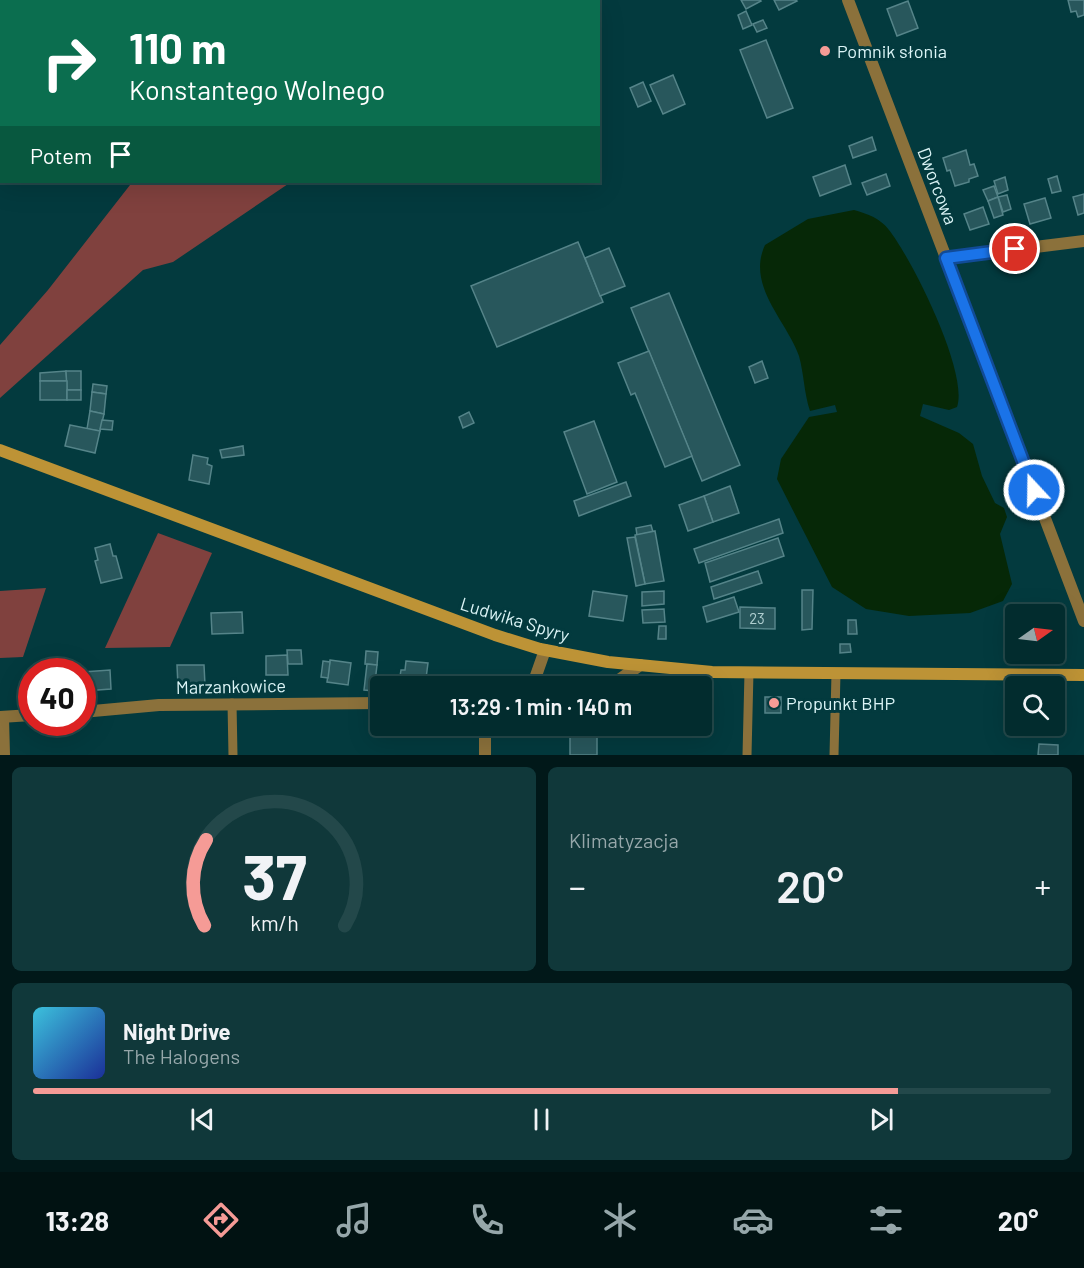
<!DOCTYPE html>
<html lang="pl">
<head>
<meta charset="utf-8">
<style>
  :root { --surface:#022c2e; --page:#10383a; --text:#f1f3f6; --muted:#96a7aa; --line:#23484a; --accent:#f59b96 }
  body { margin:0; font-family:Barlow,sans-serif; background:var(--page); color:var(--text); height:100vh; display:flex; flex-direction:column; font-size:22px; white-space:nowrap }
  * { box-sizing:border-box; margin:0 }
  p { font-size:20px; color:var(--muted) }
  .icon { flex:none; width:33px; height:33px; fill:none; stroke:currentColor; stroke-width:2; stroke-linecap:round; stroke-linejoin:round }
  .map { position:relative; height:755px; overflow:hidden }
  .sheet { display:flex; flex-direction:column; gap:12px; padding:12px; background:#011819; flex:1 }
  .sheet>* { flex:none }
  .top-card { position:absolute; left:0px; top:0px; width:600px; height:183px; box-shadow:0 6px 24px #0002,0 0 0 2px var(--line); background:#0b6e4f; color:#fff; overflow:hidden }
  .needle { width:39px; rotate:76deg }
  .buttons { position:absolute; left:1005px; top:604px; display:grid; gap:12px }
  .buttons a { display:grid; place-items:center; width:60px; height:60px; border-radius:6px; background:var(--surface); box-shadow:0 6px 24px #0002,0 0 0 2px var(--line); font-size:30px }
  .speed { position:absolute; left:18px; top:658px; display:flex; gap:12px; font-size:30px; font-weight:700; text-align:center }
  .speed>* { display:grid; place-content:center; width:78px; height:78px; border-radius:50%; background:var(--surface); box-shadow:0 6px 24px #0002,0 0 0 2px var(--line); line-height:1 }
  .speed .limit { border:9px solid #d22; background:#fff; color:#111 }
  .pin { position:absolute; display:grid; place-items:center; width:51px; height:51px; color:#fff; margin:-26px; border:3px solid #fff; border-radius:50%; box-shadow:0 2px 6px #0007 }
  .me { position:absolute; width:66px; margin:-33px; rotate:339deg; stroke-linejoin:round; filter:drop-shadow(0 0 4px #0008) }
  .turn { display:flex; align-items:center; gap:21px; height:126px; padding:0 30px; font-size:27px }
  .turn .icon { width:78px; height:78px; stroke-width:2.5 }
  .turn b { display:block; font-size:42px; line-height:51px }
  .then { display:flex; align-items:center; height:57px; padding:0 30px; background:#0003; gap:12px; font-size:22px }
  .big { font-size:45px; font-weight:600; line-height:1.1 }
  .sheet .tile { flex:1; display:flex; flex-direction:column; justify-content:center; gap:9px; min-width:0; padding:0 21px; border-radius:9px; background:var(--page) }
  .sheet .dial { align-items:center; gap:0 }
  .dial svg { height:156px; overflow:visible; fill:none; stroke:var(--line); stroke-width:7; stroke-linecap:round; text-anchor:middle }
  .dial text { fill:var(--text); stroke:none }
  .song { display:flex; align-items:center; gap:18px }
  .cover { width:72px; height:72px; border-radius:9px; background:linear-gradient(135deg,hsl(190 70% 55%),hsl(230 70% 35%)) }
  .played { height:6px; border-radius:3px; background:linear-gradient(90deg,var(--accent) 85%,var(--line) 85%) }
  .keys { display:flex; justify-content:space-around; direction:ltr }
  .heat { display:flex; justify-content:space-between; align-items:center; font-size:33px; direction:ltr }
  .sheet .tiles { flex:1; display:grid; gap:12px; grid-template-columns:1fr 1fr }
  .tile:last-child { grid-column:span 2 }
  .trip { position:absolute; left:370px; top:676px; width:342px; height:60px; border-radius:6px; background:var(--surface); box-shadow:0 6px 24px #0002,0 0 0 2px var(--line); font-weight:600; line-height:60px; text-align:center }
  .tab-bar { display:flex; height:96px; justify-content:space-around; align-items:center; background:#011212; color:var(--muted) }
  .tab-bar .icon { width:42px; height:42px }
  .tab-bar .selected { color:var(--accent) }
  .tab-bar b { font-size:27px; color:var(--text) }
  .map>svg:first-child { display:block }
</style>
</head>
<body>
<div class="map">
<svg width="1084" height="755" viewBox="0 0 1084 755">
  <rect width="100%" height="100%" fill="#033a3e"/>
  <g fill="#80413e">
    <path d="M 113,182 L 291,182 L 173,262 L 143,270 L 0,398 L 0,345 L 48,290 L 130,185 Z"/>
    <path d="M 158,533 L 212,553 L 170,647 L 105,648 Z"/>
    <path d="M 46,588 L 23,657 L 0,658 L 0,591 Z"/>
  </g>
  <path fill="#062807" d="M 854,210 C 868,214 880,218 889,230 C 912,259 969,373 957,407 L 949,410 L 923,404 L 920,416 L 959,433 L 973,444 L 982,476 L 995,503 L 1004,508 L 1007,517 L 1000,534 L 1012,584 L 1003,601 L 970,613 L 909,616 L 866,609 L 832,587 L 777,479 L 781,459 L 809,417 L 837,412 L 835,405 L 810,411 C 804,393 804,374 799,356 C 787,321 746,286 765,245 L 808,219 Z"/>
  <g fill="#28575c" stroke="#558489" stroke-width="1.5">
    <path d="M 741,0 L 760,0 L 761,1 L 746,9 Z"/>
    <path d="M 774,0 L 796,0 L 797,1 L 779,10 Z"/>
    <path d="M 1068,0 L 1084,0 L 1084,15 L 1078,17 L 1076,11 L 1071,12 Z"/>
    <path d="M 908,1 L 918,28 L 897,36 L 887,9 Z"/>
    <path d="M 746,11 L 752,25 L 743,29 L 738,15 Z"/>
    <path d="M 763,20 L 767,28 L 757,32 L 753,24 Z"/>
    <path d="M 766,40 L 793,108 L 767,118 L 740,50 Z"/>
    <path d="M 673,75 L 685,104 L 663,114 L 650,85 Z"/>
    <path d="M 643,82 L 651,101 L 638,107 L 630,88 Z"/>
    <path d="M 872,137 L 876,150 L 853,158 L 849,146 Z"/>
    <path d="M 966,150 L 970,165 L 974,164 L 978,176 L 969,179 L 969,182 L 955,186 L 950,170 L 947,171 L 943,158 Z"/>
    <path d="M 845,165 L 851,184 L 820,196 L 813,177 Z"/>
    <path d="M 886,174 L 890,186 L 867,195 L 862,183 Z"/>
    <path d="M 1057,176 L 1061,191 L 1052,193 L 1048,179 Z"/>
    <path d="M 1005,177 L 1008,190 L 998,194 L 994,181 Z"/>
    <path d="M 994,186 L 998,197 L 988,201 L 983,190 Z"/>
    <path d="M 1084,194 L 1084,213 L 1078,215 L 1073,197 Z"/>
    <path d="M 1007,195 L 1011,209 L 1003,212 L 998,197 Z"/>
    <path d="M 998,197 L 1003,215 L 994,218 L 988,201 Z"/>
    <path d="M 1045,198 L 1051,218 L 1030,224 L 1024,204 Z"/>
    <path d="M 983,207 L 989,224 L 970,230 L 964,214 Z"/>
    <path d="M 578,242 L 603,302 L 497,347 L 471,286 Z"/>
    <path d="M 609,248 L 625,286 L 600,296 L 585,258 Z"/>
    <path d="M 669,293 L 740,465 L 702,481 L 631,308 Z"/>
    <path d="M 649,351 L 692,456 L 665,467 L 635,393 L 631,395 L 618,363 Z"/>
    <path d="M 762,361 L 768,378 L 755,383 L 749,367 Z"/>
    <path d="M 66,371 L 67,381 L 40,381 L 40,373 Z"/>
    <path d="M 66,371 L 81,371 L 81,390 L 67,390 Z"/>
    <rect x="40" y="381" width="27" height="19"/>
    <path d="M 93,384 L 107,386 L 106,394 L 92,392 Z"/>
    <rect x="67" y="390" width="14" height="10"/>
    <path d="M 92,392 L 106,394 L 104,414 L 90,411 Z"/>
    <path d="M 90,411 L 104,414 L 100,431 L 87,429 Z"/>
    <path d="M 469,412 L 474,423 L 463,428 L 459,417 Z"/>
    <path d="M 102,420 L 113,421 L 112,430 L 100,429 Z"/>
    <path d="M 594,421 L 617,482 L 587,494 L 564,432 Z"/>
    <path d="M 70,425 L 100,431 L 95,453 L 65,446 Z"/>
    <path d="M 243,446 L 244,455 L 222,458 L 220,450 Z"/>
    <path d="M 193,455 L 208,458 L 207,464 L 212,466 L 209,484 L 189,480 Z"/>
    <path d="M 626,482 L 631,496 L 579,516 L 574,501 Z"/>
    <path d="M 730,486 L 739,513 L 713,522 L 704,496 Z"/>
    <path d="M 704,496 L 713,522 L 688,531 L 679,505 Z"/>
    <path d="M 779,519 L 783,533 L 699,563 L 694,549 Z"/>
    <path d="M 651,525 L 653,532 L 637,535 L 636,528 Z"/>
    <path d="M 655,531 L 664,581 L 645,584 L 635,535 Z"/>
    <path d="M 635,537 L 645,584 L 636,586 L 627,538 Z"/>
    <path d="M 778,538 L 784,556 L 710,582 L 705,563 Z"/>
    <path d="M 110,544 L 113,556 L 116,556 L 122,578 L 101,583 L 95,561 L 98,560 L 95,548 Z"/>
    <path d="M 758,571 L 762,583 L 714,599 L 711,587 Z"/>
    <path d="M 802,590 L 813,590 L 812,629 L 802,630 Z"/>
    <path d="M 593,591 L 627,596 L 623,621 L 589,616 Z"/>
    <path d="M 664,591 L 664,604 L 642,606 L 642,592 Z"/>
    <path d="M 734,597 L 739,612 L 707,622 L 703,607 Z"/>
    <path d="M 740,607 L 775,608 L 775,629 L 740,628 Z"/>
    <path d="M 664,609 L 665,622 L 643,623 L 642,610 Z"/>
    <path d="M 242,612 L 243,633 L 212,634 L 211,613 Z"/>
    <path d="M 848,620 L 856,620 L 857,634 L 848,634 Z"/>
    <path d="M 659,626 L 666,626 L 666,639 L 658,639 Z"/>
    <path d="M 840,644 L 850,644 L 851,652 L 840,653 Z"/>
    <path d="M 287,650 L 301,650 L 302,664 L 288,664 Z"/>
    <path d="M 366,651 L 378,652 L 377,665 L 365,664 Z"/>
    <path d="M 287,655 L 288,675 L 266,675 L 266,656 Z"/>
    <path d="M 330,660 L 351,663 L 348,685 L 327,682 Z"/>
    <path d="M 323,661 L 330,662 L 328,678 L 321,677 Z"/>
    <path d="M 406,661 L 428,663 L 425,686 L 399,683 L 401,670 L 405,670 Z"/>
    <path d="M 367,664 L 377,665 L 374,691 L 364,690 Z"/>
    <path d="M 177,665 L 204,665 L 205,685 L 178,686 Z"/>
    <path d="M 110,670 L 111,689 L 84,691 L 83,672 Z"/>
    <path d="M 375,682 L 386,683 L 386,687 L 381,687 L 381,695 L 374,694 Z"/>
    <rect x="765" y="697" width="16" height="16"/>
    <rect x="570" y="731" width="27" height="24"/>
    <path d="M 1039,744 L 1058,745 L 1058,755 L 1038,755 Z"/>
  </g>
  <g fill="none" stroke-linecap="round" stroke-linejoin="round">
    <g stroke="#8b713b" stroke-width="9">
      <path d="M 232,703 L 233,755"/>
      <path d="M 747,755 L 749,672"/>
      <path d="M 834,755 L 836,673"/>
    </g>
    <g stroke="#8b713b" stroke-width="12">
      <path d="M 269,2 L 269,0"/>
      <path d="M 0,93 L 2,93"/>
      <path d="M 946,258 L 1084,241"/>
      <path d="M 532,687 L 545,650"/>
      <path d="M 589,687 L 619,680 L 640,665"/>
      <path d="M 82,712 L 159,705 L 381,703"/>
      <path d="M 0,717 L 32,715"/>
      <path d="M 3,717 L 4,755"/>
      <path d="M 485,755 L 485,726"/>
    </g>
    <path stroke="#8b713b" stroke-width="12" d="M 848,0 L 1084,621"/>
    <path stroke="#bd9336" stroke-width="12" d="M 0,450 L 495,635 L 540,649 L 608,662 L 712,672 L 1084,675"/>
  </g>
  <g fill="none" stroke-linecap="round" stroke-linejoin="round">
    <g stroke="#114b97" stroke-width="15">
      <path id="route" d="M 1015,249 L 946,258 L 1034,490"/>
    </g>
    <use href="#route" stroke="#1a73e8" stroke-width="10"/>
  </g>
  <g fill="#f59b96" stroke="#033a3e" stroke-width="2">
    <circle cx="825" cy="51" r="6"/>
    <circle cx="774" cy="703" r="6"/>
  </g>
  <g text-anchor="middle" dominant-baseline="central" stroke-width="6" stroke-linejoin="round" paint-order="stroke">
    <g font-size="15" fill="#afced0">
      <text x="757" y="618">23</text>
    </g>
    <g font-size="18" fill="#dcf5f7" stroke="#033a3e" text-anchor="start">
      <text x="837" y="51">Pomnik słonia</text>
      <text x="786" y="703">Propunkt BHP</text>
    </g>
    <g font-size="18" fill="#dcf5f7" stroke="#033a3e">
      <text transform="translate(938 186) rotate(69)">Dworcowa</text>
      <text transform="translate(515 619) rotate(17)">Ludwika Spyry</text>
      <text transform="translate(231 686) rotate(-1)">Marzankowice</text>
    </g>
  </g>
</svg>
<div class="buttons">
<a><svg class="needle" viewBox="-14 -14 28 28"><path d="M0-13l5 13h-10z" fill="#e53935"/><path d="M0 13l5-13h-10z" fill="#96a7aa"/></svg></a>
<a><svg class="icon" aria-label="search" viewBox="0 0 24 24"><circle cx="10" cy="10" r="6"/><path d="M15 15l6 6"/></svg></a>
</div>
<div class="speed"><div class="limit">40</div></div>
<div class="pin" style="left:1015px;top:249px;background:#d93025"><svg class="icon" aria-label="arrive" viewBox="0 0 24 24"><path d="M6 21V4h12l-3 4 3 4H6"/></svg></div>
<svg class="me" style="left:1034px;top:490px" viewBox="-20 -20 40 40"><circle r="17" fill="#1a73e8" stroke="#fff" stroke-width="3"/><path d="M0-11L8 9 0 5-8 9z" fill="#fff"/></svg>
<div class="trip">13:29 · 1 min · 140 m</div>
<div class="top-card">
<div class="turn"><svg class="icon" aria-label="right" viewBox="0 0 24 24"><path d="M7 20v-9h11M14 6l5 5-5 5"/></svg><div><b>110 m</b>Konstantego Wolnego</div></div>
<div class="then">Potem<svg class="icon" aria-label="arrive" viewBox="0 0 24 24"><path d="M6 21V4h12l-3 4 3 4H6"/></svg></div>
</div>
</div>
<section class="sheet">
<div class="tiles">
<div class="tile dial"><svg viewBox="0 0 100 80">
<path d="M14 69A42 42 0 1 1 86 69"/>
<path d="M14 69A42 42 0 0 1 15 25" stroke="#f59b96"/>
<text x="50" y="56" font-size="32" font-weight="700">37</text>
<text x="50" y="72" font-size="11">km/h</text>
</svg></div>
<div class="tile"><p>Klimatyzacja</p>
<div class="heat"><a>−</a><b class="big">20°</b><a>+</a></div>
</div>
<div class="tile">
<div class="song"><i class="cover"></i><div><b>Night Drive</b><p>The Halogens</p></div></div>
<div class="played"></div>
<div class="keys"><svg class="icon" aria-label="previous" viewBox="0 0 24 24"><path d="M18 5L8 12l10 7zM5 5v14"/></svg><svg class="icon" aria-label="pause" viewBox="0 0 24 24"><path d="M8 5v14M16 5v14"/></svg><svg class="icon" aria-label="next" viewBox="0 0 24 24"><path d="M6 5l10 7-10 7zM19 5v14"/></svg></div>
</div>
</div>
</section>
<nav class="tab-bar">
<b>13:28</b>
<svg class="icon selected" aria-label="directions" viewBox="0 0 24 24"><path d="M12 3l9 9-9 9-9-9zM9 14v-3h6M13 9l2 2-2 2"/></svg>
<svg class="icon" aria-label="music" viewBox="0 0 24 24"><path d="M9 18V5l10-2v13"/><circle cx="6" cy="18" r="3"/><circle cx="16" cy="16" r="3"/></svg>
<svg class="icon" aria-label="phone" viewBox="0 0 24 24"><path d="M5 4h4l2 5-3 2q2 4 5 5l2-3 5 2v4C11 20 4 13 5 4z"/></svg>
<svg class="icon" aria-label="climate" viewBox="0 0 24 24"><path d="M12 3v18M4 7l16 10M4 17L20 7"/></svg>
<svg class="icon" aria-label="car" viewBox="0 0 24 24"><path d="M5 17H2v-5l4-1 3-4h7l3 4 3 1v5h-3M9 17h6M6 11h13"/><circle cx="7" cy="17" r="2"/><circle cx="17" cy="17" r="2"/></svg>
<svg class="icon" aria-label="filters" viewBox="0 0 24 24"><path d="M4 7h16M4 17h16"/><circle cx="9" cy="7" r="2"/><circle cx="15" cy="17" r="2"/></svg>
<b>20°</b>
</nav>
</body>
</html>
